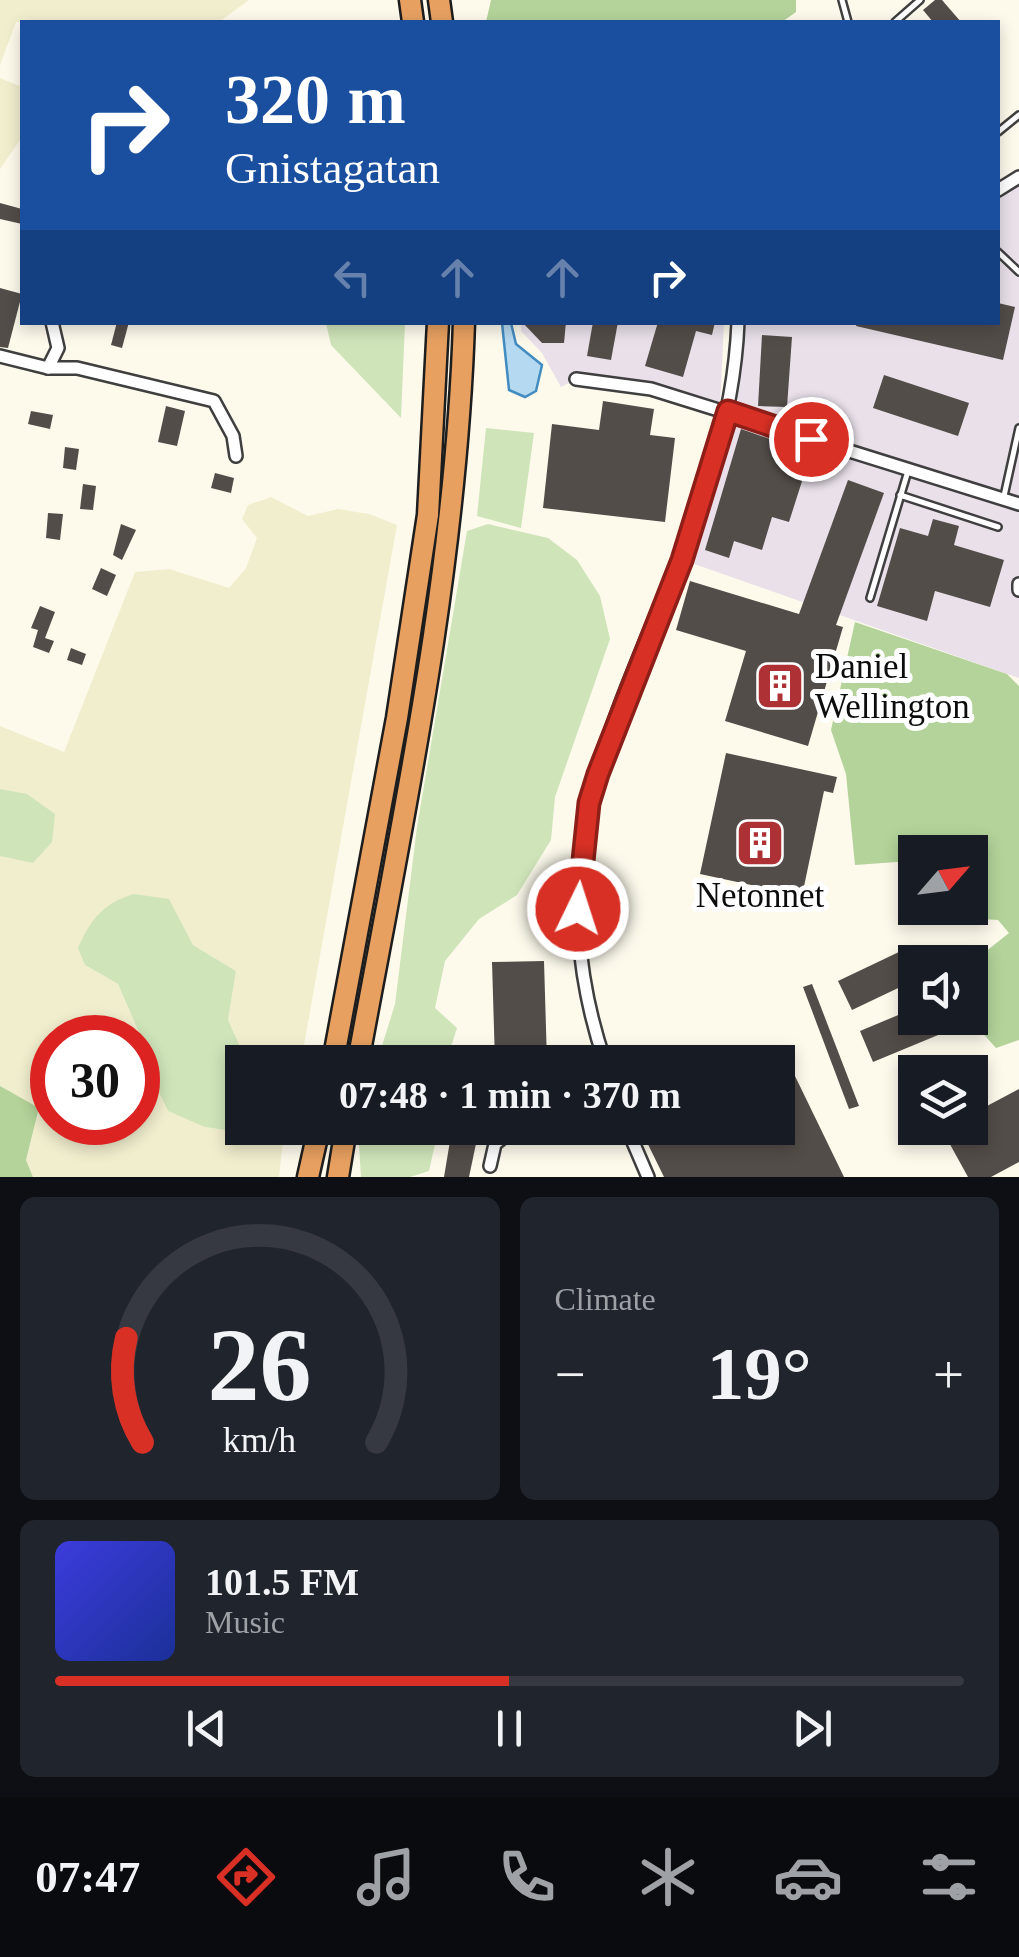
<!DOCTYPE html>
<html lang="en">
<head>
<meta charset="utf-8">
<style>
  :root { --surface:#171b24; --page:#20242c; --text:#f1f3f6; --muted:#9ea1a6; --line:#363941; --accent:#d93025 }
  body { margin:0; font-family:Georgia,serif; background:var(--page); color:var(--text); height:100vh; display:flex; flex-direction:column; font-size:38px; white-space:nowrap }
  * { box-sizing:border-box; margin:0 }
  p { font-size:32px; color:var(--muted) }
  .icon { flex:none; width:55px; height:55px; fill:none; stroke:currentColor; stroke-width:2; stroke-linecap:round; stroke-linejoin:round }
  .map { position:relative; height:1177px; overflow:hidden }
  .panel { display:flex; flex-direction:column; gap:20px; padding:20px; background:#0d0f14; flex:1 }
  .panel>* { flex:none }
  .banner { position:absolute; left:20px; top:20px; width:980px; height:305px; border-radius:0px; box-shadow:0 5px 15px #0003; background:#1a4fa0; color:#fff; overflow:hidden }
  .needle { width:65px; rotate:62deg }
  .fabs { position:absolute; left:898px; top:835px; display:grid; gap:20px }
  .fabs a { display:grid; place-items:center; width:90px; height:90px; border-radius:0px; background:var(--surface); box-shadow:0 5px 15px #0003; font-size:50px }
  .speed { position:absolute; left:30px; top:1015px; display:flex; gap:20px; font-size:50px; font-weight:700; text-align:center }
  .speed>* { display:grid; place-content:center; width:130px; height:130px; border-radius:50%; background:var(--surface); box-shadow:0 5px 15px #0003; line-height:1 }
  .speed .limit { border:15px solid #d22; background:#fff; color:#111 }
  .pin { position:absolute; display:grid; place-items:center; width:85px; height:85px; color:#fff; margin:-42px; border:5px solid #fff; border-radius:50%; box-shadow:0 2px 10px #0007 }
  .me { position:absolute; width:110px; margin:-55px; rotate:4deg; stroke-linejoin:round; filter:drop-shadow(0 0 8px #0008) }
  .turn { display:flex; align-items:center; gap:35px; height:210px; padding:0 40px; font-size:45px }
  .turn .icon { width:130px; height:130px; stroke-width:2.5 }
  .turn b { display:block; font-size:70px; line-height:85px }
  .lanes { display:flex; align-items:center; height:95px; padding:0 40px; background:#0003; justify-content:center; gap:50px; direction:ltr }
  .lanes .off { opacity:.35 }
  .big { font-size:75px; font-weight:800; line-height:1.1 }
  .panel .card { flex:1; display:flex; flex-direction:column; justify-content:center; gap:15px; min-width:0; padding:0 35px; border-radius:15px; background:var(--page) }
  .panel .dial { align-items:center; gap:0 }
  .dial svg { height:260px; overflow:visible; fill:none; stroke:var(--line); stroke-width:7; stroke-linecap:round; text-anchor:middle }
  .dial text { fill:var(--text); stroke:none }
  .song { display:flex; align-items:center; gap:30px }
  .cover { width:120px; height:120px; border-radius:15px; background:linear-gradient(135deg,hsl(240 70% 55%),hsl(230 70% 35%)) }
  .played { height:10px; border-radius:5px; background:linear-gradient(90deg,var(--accent) 50%,var(--line) 50%) }
  .keys { display:flex; justify-content:space-around; direction:ltr }
  .heat { display:flex; justify-content:space-between; align-items:center; font-size:55px; direction:ltr }
  .panel .tiles { flex:1; display:grid; gap:20px; grid-template-columns:1fr 1fr }
  .card:last-child { grid-column:span 2 }
  .trip { position:absolute; left:225px; top:1045px; width:570px; height:100px; border-radius:0px; background:var(--surface); box-shadow:0 5px 15px #0003; font-weight:800; line-height:100px; text-align:center }
  .menu { display:flex; height:160px; justify-content:space-around; align-items:center; background:#090b0e; color:var(--muted) }
  .menu .icon { width:70px; height:70px }
  .menu .selected { color:var(--accent) }
  .menu b { font-size:45px; color:var(--text) }
  .map>svg:first-child { display:block }
</style>
</head>
<body>
<div class="map">
<svg width="1019" height="1177" viewBox="0 0 1019 1177">
  <rect width="100%" height="100%" fill="#fdfaec"/>
  <g fill="#e9e0ea">
    <path d="M 1019,177 L 1019,678 L 683,560 L 729,411 L 738,403 L 738,323 L 998,322 L 998,190 Z"/>
    <path d="M 521,322 L 724,323 L 720,408 L 576,379 L 561,387 L 542,353 L 521,331 Z"/>
  </g>
  <g fill="#f1eece" fill-rule="evenodd">
    <path d="M 0,0 L 249,0 L 219,22 L 16,22 L 0,65 Z"/>
    <path d="M 0,78 L 22,87 L 22,137 L 0,169 Z"/>
    <path d="M 271,497 L 308,516 L 338,509 L 369,514 L 397,525 L 301,1062 L 247,1062 L 228,1020 L 236,971 L 193,945 L 169,900 L 85,965 L 118,984 L 141,1037 L 147,1067 L 205,1127 L 283,1139 L 279,1177 L 33,1177 L 26,1160 L 39,1109 L 0,1086 L 0,726 L 64,752 L 135,572 L 169,569 L 229,588 L 246,568 L 257,538 L 242,519 L 248,505 ZM 52,1038 L 138,1038 L 138,1122 L 52,1122 Z"/>
  </g>
  <g fill="#cfe4b9">
    <path d="M 326,323 L 405,323 L 401,418 L 331,345 Z"/>
    <path d="M 486,428 L 534,433 L 521,528 L 477,516 Z"/>
    <path d="M 488,524 L 548,538 L 577,560 L 600,596 L 610,639 L 555,797 L 551,840 L 517,895 L 479,919 L 445,961 L 435,1008 L 457,1028 L 446,1062 L 377,1062 L 395,1004 L 417,827 L 467,531 Z"/>
    <path d="M 0,789 L 27,794 L 55,814 L 52,842 L 33,863 L 0,856 Z"/>
    <path d="M 134,894 L 169,899 L 193,945 L 236,971 L 228,1020 L 247,1062 L 242,1062 L 242,1128 L 286,1128 L 283,1139 L 205,1127 L 168,1111 L 147,1067 L 141,1037 L 118,984 L 85,965 L 78,948 C 91,918 104,903 134,894 Z"/>
    <path d="M 358,1128 L 434,1128 L 437,1135 L 429,1171 L 410,1177 L 361,1177 Z"/>
  </g>
  <g fill="#b3d39a">
    <path d="M 491,0 L 796,0 L 796,12 L 782,22 L 486,22 Z"/>
    <path d="M 855,622 L 1007,674 L 1019,686 L 1019,1040 L 996,1048 L 969,1018 L 970,964 L 1009,933 L 998,920 L 964,918 L 931,908 L 970,908 L 970,852 L 915,852 L 915,866 L 911,861 L 855,865 L 846,774 L 831,730 Z"/>
    <path d="M 0,1086 L 39,1108 L 26,1160 L 33,1177 L 0,1177 Z"/>
  </g>
  <path fill="#b5d9f0" stroke="#438cc0" stroke-width="2.5" d="M 502,323 L 511,323 L 516,344 L 542,365 L 536,391 L 525,397 L 509,390 Z"/>
  <g fill="#534d49">
    <path d="M 935,0 L 942,0 L 961,22 L 933,22 L 923,10 Z"/>
    <path d="M 0,203 L 22,209 L 22,224 L 0,219 Z"/>
    <path d="M 0,288 L 22,294 L 8,348 L 0,347 Z"/>
    <path d="M 998,303 L 1015,307 L 1003,360 L 856,326 L 857,322 L 998,322 Z"/>
    <path d="M 117,322 L 129,322 L 122,348 L 111,345 Z"/>
    <path d="M 522,322 L 566,322 L 564,343 L 542,343 Z"/>
    <path d="M 593,322 L 618,322 L 611,360 L 587,356 Z"/>
    <path d="M 658,322 L 715,322 L 712,335 L 696,331 L 683,377 L 645,366 Z"/>
    <path d="M 762,335 L 792,337 L 787,407 L 758,406 Z"/>
    <path d="M 884,375 L 969,403 L 958,436 L 873,408 Z"/>
    <path d="M 603,401 L 654,409 L 650,435 L 675,438 L 665,522 L 543,508 L 552,424 L 599,430 Z"/>
    <path d="M 166,406 L 185,411 L 177,446 L 158,442 Z"/>
    <path d="M 31,411 L 53,415 L 50,429 L 28,424 Z"/>
    <path d="M 741,429 L 811,453 L 789,522 L 772,517 L 762,550 L 734,541 L 729,558 L 705,550 Z"/>
    <path d="M 65,447 L 79,449 L 76,470 L 63,468 Z"/>
    <path d="M 215,473 L 234,478 L 231,493 L 211,488 Z"/>
    <path d="M 848,480 L 884,493 L 836,625 L 843,627 L 808,746 L 725,721 L 746,651 L 676,630 L 690,581 L 799,614 Z"/>
    <path d="M 83,484 L 96,486 L 93,510 L 80,509 Z"/>
    <path d="M 48,513 L 63,514 L 60,540 L 46,538 Z"/>
    <path d="M 933,519 L 959,526 L 954,545 L 1004,560 L 990,607 L 935,591 L 927,621 L 877,606 L 900,528 L 928,536 Z"/>
    <path d="M 121,524 L 136,530 L 122,560 L 113,555 Z"/>
    <path d="M 101,568 L 116,575 L 107,596 L 92,589 Z"/>
    <path d="M 40,606 L 55,612 L 45,638 L 54,641 L 49,653 L 33,647 L 38,630 L 31,628 Z"/>
    <path d="M 71,648 L 86,654 L 82,665 L 67,660 Z"/>
    <path d="M 726,753 L 837,777 L 833,793 L 824,791 L 802,896 L 700,874 Z"/>
    <path d="M 901,951 L 915,980 L 852,1010 L 838,981 Z"/>
    <path d="M 544,961 L 547,1062 L 495,1062 L 492,962 Z"/>
    <path d="M 812,984 L 859,1106 L 849,1109 L 803,987 Z"/>
    <path d="M 915,1008 L 915,1018 L 950,1018 L 955,1028 L 873,1062 L 860,1031 Z"/>
    <path d="M 696,1047 L 704,1062 L 663,1062 Z"/>
    <path d="M 795,1076 L 844,1177 L 664,1177 L 640,1128 L 778,1128 L 778,1085 Z"/>
    <path d="M 1019,1089 L 1019,1162 L 991,1177 L 968,1177 L 941,1128 L 970,1128 L 970,1115 Z"/>
    <path d="M 451,1135 L 477,1139 L 469,1177 L 444,1177 Z"/>
  </g>
  <g fill="none" stroke-linecap="round" stroke-linejoin="round">
    <g stroke="#3f3f3f" stroke-width="10">
      <g id="service">
        <path d="M 842,0 L 848,22"/>
        <path d="M 895,22 L 920,0"/>
        <path d="M 998,132 L 1019,115"/>
        <path d="M 998,252 L 1019,272"/>
        <path d="M 900,495 L 998,527"/>
        <path d="M 1004,496 L 1019,428"/>
        <path d="M 870,598 L 908,471"/>
      </g>
    </g>
    <g stroke="#3f3f3f" stroke-width="16">
      <g id="minor">
        <path d="M 998,190 L 1019,177"/>
        <path d="M 0,356 L 48,368 L 58,348 L 52,322"/>
        <path d="M 48,368 L 77,368 L 214,401 L 233,436 L 236,456"/>
        <path d="M 576,379 L 651,389 L 1019,504"/>
        <path d="M 1019,584 L 1019,590"/>
        <path d="M 605,1062 C 577,980 568,886 590,800 C 631,634 731,501 738,322"/>
        <path d="M 627,1128 L 648,1177"/>
        <path d="M 490,1166 L 495,1144 L 515,1128"/>
      </g>
    </g>
    <g stroke="#1d1d1d" stroke-width="25">
      <g id="motorway">
        <path d="M 410,0 L 413,22"/>
        <path d="M 439,0 L 442,22"/>
        <path d="M 333,1062 L 397,718 L 428,515 L 438,322"/>
        <path d="M 358,1062 C 403,817 456,573 464,322"/>
        <path d="M 308,1177 L 319,1128"/>
        <path d="M 338,1177 L 346,1128"/>
      </g>
    </g>
    <use href="#service" stroke="#fff" stroke-width="5"/>
    <use href="#minor" stroke="#fff" stroke-width="11"/>
    <use href="#motorway" stroke="#e7a060" stroke-width="20"/>
  </g>
  <g fill="none" stroke-linecap="round" stroke-linejoin="round">
    <g stroke="#8d1f18" stroke-width="25">
      <path id="route" d="M 578,909 L 589,803 L 598,774 L 682,560 L 728,411 L 811,439"/>
    </g>
    <use href="#route" stroke="#d93025" stroke-width="18"/>
  </g>
  <defs>
    <g id="building-square" transform="scale(2.5)"><rect x="-9" y="-9" width="18" height="18" rx="4" fill="#ae3135" stroke="#fff"/><path d="M-4-6H4V6H1V3H-1V6H-4ZM-2.5-4.3h1.7v1.8h-1.7ZM.8-4.3h1.7v1.8H.8ZM-2.5-1h1.7V.8h-1.7ZM.8-1h1.7V.8H.8Z" fill="#fff"/></g>
  </defs>
  <g fill-rule="evenodd">
    <use href="#building-square" x="780" y="686"/>
    <use href="#building-square" x="760" y="843"/>
  </g>
  <g text-anchor="middle" dominant-baseline="central" stroke-width="10" stroke-linejoin="round" paint-order="stroke">
    <g font-size="35" fill="#0c0c0c" stroke="#fff" text-anchor="start">
      <text x="815" y="666">Daniel<tspan x="815" dy="40">Wellington</tspan></text>
      <text x="760" y="895" text-anchor="middle">Netonnet</text>
    </g>
  </g>
</svg>
<div class="fabs">
<a><svg class="needle" viewBox="-14 -14 28 28"><path d="M0-13l5 13h-10z" fill="#e53935"/><path d="M0 13l5-13h-10z" fill="#9ea1a6"/></svg></a>
<a><svg class="icon" aria-label="sound" viewBox="0 0 24 24"><path d="M4 9h4l5-4v14l-5-4H4zM17 9q2 3 0 6"/></svg></a>
<a><svg class="icon" aria-label="layers" viewBox="0 0 24 24"><path d="M12 4l9 5-9 5-9-5zM3 14l9 5 9-5"/></svg></a>
</div>
<div class="speed"><div class="limit">30</div></div>
<div class="pin" style="left:811px;top:439px;background:#d93025"><svg class="icon" aria-label="arrive" viewBox="0 0 24 24"><path d="M6 21V4h12l-3 4 3 4H6"/></svg></div>
<svg class="me" style="left:578px;top:909px" viewBox="-20 -20 40 40"><circle r="17" fill="#d93025" stroke="#fff" stroke-width="3"/><path d="M0-11L8 9 0 5-8 9z" fill="#fff"/></svg>
<div class="trip">07:48 · 1 min · 370 m</div>
<div class="banner">
<div class="turn"><svg class="icon" aria-label="right" viewBox="0 0 24 24"><path d="M7 20v-9h11M14 6l5 5-5 5"/></svg><div><b>320 m</b>Gnistagatan</div></div>
<div class="lanes"><svg class="icon off" aria-label="left" viewBox="0 0 24 24"><path d="M17 20v-9H6M10 6l-5 5 5 5"/></svg><svg class="icon off" aria-label="ahead" viewBox="0 0 24 24"><path d="M12 20V5M6 11l6-6 6 6"/></svg><svg class="icon off" aria-label="ahead" viewBox="0 0 24 24"><path d="M12 20V5M6 11l6-6 6 6"/></svg><svg class="icon" aria-label="right" viewBox="0 0 24 24"><path d="M7 20v-9h11M14 6l5 5-5 5"/></svg></div>
</div>
</div>
<section class="panel">
<div class="tiles">
<div class="card dial"><svg viewBox="0 0 100 80">
<path d="M14 69A42 42 0 1 1 86 69"/>
<path d="M14 69A42 42 0 0 1 9 37" stroke="#d93025"/>
<text x="50" y="56" font-size="32" font-weight="700">26</text>
<text x="50" y="72" font-size="11">km/h</text>
</svg></div>
<div class="card"><p>Climate</p>
<div class="heat"><a>−</a><b class="big">19°</b><a>+</a></div>
</div>
<div class="card">
<div class="song"><i class="cover"></i><div><b>101.5 FM</b><p>Music</p></div></div>
<div class="played"></div>
<div class="keys"><svg class="icon" aria-label="previous" viewBox="0 0 24 24"><path d="M18 5L8 12l10 7zM5 5v14"/></svg><svg class="icon" aria-label="pause" viewBox="0 0 24 24"><path d="M8 5v14M16 5v14"/></svg><svg class="icon" aria-label="next" viewBox="0 0 24 24"><path d="M6 5l10 7-10 7zM19 5v14"/></svg></div>
</div>
</div>
</section>
<nav class="menu">
<b>07:47</b>
<svg class="icon selected" aria-label="directions" viewBox="0 0 24 24"><path d="M12 3l9 9-9 9-9-9zM9 14v-3h6M13 9l2 2-2 2"/></svg>
<svg class="icon" aria-label="music" viewBox="0 0 24 24"><path d="M9 18V5l10-2v13"/><circle cx="6" cy="18" r="3"/><circle cx="16" cy="16" r="3"/></svg>
<svg class="icon" aria-label="phone" viewBox="0 0 24 24"><path d="M5 4h4l2 5-3 2q2 4 5 5l2-3 5 2v4C11 20 4 13 5 4z"/></svg>
<svg class="icon" aria-label="climate" viewBox="0 0 24 24"><path d="M12 3v18M4 7l16 10M4 17L20 7"/></svg>
<svg class="icon" aria-label="car" viewBox="0 0 24 24"><path d="M5 17H2v-5l4-1 3-4h7l3 4 3 1v5h-3M9 17h6M6 11h13"/><circle cx="7" cy="17" r="2"/><circle cx="17" cy="17" r="2"/></svg>
<svg class="icon" aria-label="filters" viewBox="0 0 24 24"><path d="M4 7h16M4 17h16"/><circle cx="9" cy="7" r="2"/><circle cx="15" cy="17" r="2"/></svg>
</nav>
</body>
</html>
